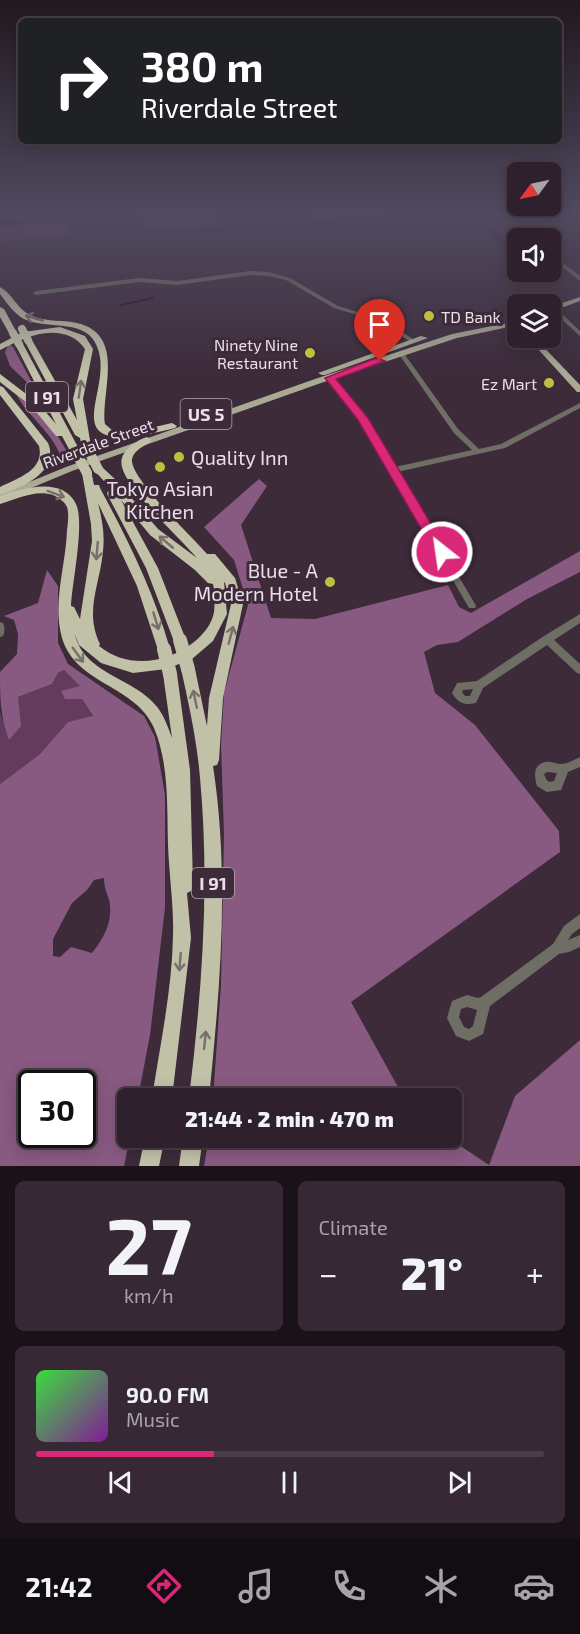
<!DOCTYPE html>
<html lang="en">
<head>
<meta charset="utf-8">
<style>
  :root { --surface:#2e202c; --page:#362834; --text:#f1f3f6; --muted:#a7a3a9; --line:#493e48; --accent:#db2777 }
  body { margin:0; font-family:"Exo 2",sans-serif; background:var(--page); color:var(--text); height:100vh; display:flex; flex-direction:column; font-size:22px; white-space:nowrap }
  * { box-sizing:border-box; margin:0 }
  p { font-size:20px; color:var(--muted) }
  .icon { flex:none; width:33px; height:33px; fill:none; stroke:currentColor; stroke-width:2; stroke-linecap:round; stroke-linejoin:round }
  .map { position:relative; height:1166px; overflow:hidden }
  .sheet { display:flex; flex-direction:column; gap:15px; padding:15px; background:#191218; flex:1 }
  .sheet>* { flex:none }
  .hud { position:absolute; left:18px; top:18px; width:544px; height:126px; border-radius:9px; box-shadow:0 3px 15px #0003,0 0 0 2px var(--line); background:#202124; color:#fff; overflow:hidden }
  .needle { width:39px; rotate:237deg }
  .buttons { position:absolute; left:507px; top:162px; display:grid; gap:12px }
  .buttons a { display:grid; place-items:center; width:54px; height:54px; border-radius:9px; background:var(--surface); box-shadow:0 3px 15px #0003,0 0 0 2px var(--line); font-size:30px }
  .speed { position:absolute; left:18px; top:1070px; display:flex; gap:12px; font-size:30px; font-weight:700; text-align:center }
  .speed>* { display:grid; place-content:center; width:78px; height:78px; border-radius:50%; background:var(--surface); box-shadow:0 3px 15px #0003,0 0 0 2px var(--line); line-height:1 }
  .speed .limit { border:3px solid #111; border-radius:9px; background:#fff; color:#111 }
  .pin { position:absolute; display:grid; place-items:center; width:51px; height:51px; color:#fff; margin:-62px -26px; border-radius:50% 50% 50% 0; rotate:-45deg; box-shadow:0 0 6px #0007 }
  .pin .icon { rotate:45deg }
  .me { position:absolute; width:66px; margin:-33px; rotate:330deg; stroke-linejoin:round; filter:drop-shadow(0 0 4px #0008) }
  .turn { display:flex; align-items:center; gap:21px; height:126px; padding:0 24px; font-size:27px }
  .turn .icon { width:78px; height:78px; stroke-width:2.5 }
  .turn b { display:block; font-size:42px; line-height:51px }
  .big { font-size:45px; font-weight:800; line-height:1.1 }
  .sheet .tile { flex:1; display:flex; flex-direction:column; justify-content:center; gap:9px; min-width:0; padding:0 21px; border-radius:9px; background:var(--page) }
  .sheet .dial { align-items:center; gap:0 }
  .dial b { font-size:78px; line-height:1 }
  .song { display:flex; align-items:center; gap:18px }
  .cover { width:72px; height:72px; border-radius:9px; background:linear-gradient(135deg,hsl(120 70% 55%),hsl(290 70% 35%)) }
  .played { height:6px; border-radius:3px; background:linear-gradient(90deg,var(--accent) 35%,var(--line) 35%) }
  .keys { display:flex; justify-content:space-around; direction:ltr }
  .heat { display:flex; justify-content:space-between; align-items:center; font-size:33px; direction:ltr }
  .sheet .tiles { flex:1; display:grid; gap:15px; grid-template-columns:1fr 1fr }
  .tile:last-child { grid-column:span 2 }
  .trip { position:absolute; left:117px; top:1088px; width:345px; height:60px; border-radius:9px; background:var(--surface); box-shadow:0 3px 15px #0003,0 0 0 2px var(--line); font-weight:800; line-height:60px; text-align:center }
  .menu { display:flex; height:96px; justify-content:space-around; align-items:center; background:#120d12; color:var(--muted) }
  .menu .icon { width:42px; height:42px }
  .menu .active { color:var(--accent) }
  .menu b { font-size:27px; color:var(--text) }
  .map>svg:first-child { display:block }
</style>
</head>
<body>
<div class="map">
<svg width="580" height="1166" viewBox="0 0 580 1166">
  <rect width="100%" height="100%" fill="#3d2b3a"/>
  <g fill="#633c5d">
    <path d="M 215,212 L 224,225 L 148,227 L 138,213 Z"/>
    <path d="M 308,212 L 408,212 L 370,217 L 314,219 Z"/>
    <path d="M 65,219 L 70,236 L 0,241 L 0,227 Z"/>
    <path d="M 64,670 L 81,686 L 82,699 L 93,717 L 68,722 L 40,754 L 0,784 L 0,712 L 10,740 L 18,697 L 52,684 L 58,673 Z"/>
  </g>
  <g fill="#885981" fill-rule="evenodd">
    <path d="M 9,344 L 13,347 L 37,392 L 10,366 L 5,352 Z"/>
    <path d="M 16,394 L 51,425 L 71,458 L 62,461 C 56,435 28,417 16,394 Z"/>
    <path d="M 259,479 L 267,486 L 241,525 L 271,618 L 315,619 L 448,585 L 459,607 L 471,613 L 580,551 L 580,572 L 527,599 L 458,642 L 437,645 L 424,652 L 435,693 L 475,725 L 559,831 L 560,852 L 351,1002 L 404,1098 L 213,1098 L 221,985 L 224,834 L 221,745 L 224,693 L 248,605 L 234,560 L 204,527 Z"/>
    <path d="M 47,570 L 58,586 L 58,643 L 68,664 L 144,716 L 155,737 L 165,795 L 165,908 L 150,1035 L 138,1098 L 128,1098 L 128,1137 L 130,1137 L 124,1166 L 0,1166 L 0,784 L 40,754 L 68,722 L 93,716 L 82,699 L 65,699 L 61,691 L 80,686 L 64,670 L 58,673 L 52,684 L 18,697 L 21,726 L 9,740 C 0,715 0,698 0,672 L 17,654 L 18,634 L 14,620 L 4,616 L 38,603 ZM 104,878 C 104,891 109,895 110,905 C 112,924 103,939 92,953 L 71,947 L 60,957 L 53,956 L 53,939 L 72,903 L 87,890 L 94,880 ZM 32,1083 L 82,1083 L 82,1134 L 32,1134 Z"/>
    <path d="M 580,1040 L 580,1166 L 204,1166 L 209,1137 L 447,1137 L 489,1165 L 515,1096 Z"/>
  </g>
  <path fill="#30062c" d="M 0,212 L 102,212 L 0,227 Z"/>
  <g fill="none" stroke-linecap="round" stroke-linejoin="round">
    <g stroke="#30062c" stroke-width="1.5">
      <path d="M 509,248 L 478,220 L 543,216 L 559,222"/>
      <path d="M 121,305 L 153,298"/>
    </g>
    <g fill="#6e6e64" fill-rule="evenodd">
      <path d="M 550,253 L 580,276 L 580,281 L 550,257 Z"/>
      <path d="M 250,271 L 269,272 L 290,278 L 338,306 L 381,319 L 416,341 L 411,342 L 377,321 L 334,308 L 286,280 L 269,276 L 250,275 L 177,285 L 139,282 L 36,295 L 33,293 L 36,291 L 139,278 L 177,281 Z"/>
      <path d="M 556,312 L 560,312 L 580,331 L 580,336 L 556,314 Z"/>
      <path d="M 401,351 L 403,352 L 458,429 L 479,449 L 501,444 L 580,403 L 580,408 L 505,448 L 397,472 L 475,604 L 476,606 L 475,608 L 469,608 L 359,419 L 327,378 L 328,377 L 332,377 L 364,417 L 395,467 L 472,450 L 454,433 L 398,353 Z"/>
      <path d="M 580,614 L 580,623 L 554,640 L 580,664 L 580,674 L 577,673 L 547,645 L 483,688 L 476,703 C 465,706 458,703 452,693 L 457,683 L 477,681 L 544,636 ZM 473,689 L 470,696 L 465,696 L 462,692 L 463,690 Z"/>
      <path d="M 0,622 L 3,623 C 5,627 5,632 3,636 L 0,637 Z"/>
      <path d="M 580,757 L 580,767 L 568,772 L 561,790 L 547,792 L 537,786 C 534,776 533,764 546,762 C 551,761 556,764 561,764 C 567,764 574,760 580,757 ZM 547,772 L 557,773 L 554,781 L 549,782 L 546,779 L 544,774 Z"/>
      <path d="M 580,914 L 580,928 L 572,934 L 568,940 L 580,935 L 580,947 L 569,952 L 559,954 L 490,1006 L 483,1034 L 469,1041 L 456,1036 L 447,1018 L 452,1001 L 467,995 L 478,998 L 481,997 L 553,944 L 564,926 ZM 467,1007 L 477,1010 L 473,1026 L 469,1029 L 464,1027 L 459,1017 L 461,1009 Z"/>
    </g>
    <g fill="#a9aa94" fill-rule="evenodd">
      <path d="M 580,297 L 580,301 L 550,312 L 550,307 Z"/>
      <path d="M 518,321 L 518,325 L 457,338 L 321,383 L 72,471 L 0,501 L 0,494 L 66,467 L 315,379 L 452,334 Z"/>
      <path d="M 421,336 L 428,338 L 325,375 L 322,375 L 318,373 Z"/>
      <path d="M 528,338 L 535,338 L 580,385 L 580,392 L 577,392 Z"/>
    </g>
    <g fill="#c0c1a7" fill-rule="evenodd">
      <path d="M 0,287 C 12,293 17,309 30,315 C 46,323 64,319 81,324 C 125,338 101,392 105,424 L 113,431 L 133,432 L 172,423 L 177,426 L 175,428 C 35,464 127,383 92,338 C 78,320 41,329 22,318 C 13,312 6,302 0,294 Z"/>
      <path d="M 0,307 L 4,309 L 17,333 L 16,335 L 9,333 L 0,317 Z"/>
      <path d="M 60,327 L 85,336 L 93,349 L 83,399 L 91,446 L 90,448 L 82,448 L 80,438 L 75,435 L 24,340 L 28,337 L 32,340 L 77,420 L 73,399 L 85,349 C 70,326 38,331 17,342 L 23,344 L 80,451 L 75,454 L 71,453 L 62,436 L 56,436 L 32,407 L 0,382 L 0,374 L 38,403 L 56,424 L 15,344 L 16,342 L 0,350 L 0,344 L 23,332 Z"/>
      <path d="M 0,386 L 3,387 L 48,443 C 60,471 22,488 0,495 L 0,487 C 18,478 45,470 39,446 L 0,395 Z"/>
      <path d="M 147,437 L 152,440 C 146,446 134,449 132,459 C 129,478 193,537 207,554 L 215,554 L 235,578 L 243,604 L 223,698 L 219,760 L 217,765 L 213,766 C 230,876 220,989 209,1098 L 189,1098 C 202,991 210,885 200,778 C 197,741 189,705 181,669 L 183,665 L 188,663 L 193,665 L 195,669 L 207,726 L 209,698 L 231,604 L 225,583 L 224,582 L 227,614 L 213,641 L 192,659 L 166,669 L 133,673 L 101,663 L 79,645 L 75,635 C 85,675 136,678 158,708 C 164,716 168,727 172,738 L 163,674 L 165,670 L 170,668 L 175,670 L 177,674 L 190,770 L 193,885 L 191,891 L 187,893 L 191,938 L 172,1098 L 152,1098 C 160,1045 172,990 173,936 C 174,906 169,875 168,845 C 167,807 169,763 154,728 C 136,685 76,685 62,638 C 52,603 66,565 67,530 C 68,523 69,513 67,507 C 65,502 58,497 53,495 C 36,489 16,499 0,504 L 0,496 C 22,488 63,476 76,504 C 85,523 72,583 71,606 L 74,607 L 80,619 L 92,541 L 91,524 L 82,473 L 87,469 L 91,470 L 94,485 L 99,485 L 100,488 C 128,540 154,592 170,649 L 169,653 L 164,654 L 159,653 L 137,586 L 98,503 C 102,519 105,534 103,551 C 100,585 84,611 100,644 L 99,646 C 127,669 167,664 194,642 C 203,635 212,624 214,612 C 215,604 215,593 213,584 L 208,583 L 195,570 L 150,535 L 121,500 L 158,568 L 186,640 L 185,644 L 180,645 L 175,644 L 146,568 L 107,494 L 108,491 L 113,491 L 93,469 L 94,467 L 102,467 L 117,481 L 158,529 L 197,558 C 179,537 128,491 122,467 C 118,452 135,441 147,437 Z"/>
      <path d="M 145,1137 L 165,1137 L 159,1166 L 139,1166 Z"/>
      <path d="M 183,1137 L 203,1137 L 199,1166 L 179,1166 Z"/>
    </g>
    <g stroke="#c0c1a7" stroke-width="8">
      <path d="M 22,329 L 28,340"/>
      <path d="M 13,333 L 19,344"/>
    </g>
    <g stroke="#c0c1a7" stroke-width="10">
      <path d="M 86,446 L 98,469"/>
      <path d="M 75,451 L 87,473"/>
    </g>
    <g stroke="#c0c1a7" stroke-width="14">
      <path d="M 180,640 L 188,669"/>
      <path d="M 164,649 L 170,674"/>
    </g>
  </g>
  <defs><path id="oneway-shaft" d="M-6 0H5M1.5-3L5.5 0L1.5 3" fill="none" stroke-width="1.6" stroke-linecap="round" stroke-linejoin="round" transform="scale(1.5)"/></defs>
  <g stroke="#786e6b">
    <use href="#oneway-shaft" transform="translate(34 318) rotate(-164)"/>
    <use href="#oneway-shaft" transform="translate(80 389) rotate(-82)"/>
    <use href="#oneway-shaft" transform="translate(56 494) rotate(20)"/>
    <use href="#oneway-shaft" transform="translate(166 542) rotate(-140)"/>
    <use href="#oneway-shaft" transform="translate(97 551) rotate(95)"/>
    <use href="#oneway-shaft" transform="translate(156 621) rotate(73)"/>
    <use href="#oneway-shaft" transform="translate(231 635) rotate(-75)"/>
    <use href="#oneway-shaft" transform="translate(78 655) rotate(54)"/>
    <use href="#oneway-shaft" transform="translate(195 699) rotate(-102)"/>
    <use href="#oneway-shaft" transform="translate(180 962) rotate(95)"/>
    <use href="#oneway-shaft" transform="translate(205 1040) rotate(-84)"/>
  </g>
  <linearGradient id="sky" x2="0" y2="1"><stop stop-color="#221820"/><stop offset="0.57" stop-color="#514a60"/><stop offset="1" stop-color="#514a60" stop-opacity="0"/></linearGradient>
  <rect width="580" height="375" fill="url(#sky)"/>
  <path fill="#db2777" stroke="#8e194d" stroke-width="1.5" d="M 376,358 L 385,361 L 336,379 L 368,418 L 446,549 L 448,552 L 446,556 L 437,556 L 358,420 L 325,378 Z"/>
  <g fill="#c0be41" stroke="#3d2b3a" stroke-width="2">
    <circle cx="429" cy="316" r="6"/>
    <circle cx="310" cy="353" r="6"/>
    <circle cx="549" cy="383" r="6"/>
    <circle cx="179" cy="457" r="6"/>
    <circle cx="160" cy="467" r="6"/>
    <circle cx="330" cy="582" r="6"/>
  </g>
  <g text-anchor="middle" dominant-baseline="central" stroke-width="6" stroke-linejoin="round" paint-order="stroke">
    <g font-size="16" fill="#eadee7" stroke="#3d2b3a" text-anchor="end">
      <text x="441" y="316" text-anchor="start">TD Bank</text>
      <text x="298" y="344">Ninety Nine<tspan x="298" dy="18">Restaurant</tspan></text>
      <text x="537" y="383">Ez Mart</text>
    </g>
    <g font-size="16" fill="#eadee7" stroke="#3d2b3a">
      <text transform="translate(98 443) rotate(-20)">Riverdale Street</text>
    </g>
    <g fill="#3d2b3a" stroke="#b6a8b3" stroke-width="1.5">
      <rect x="26" y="382" width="42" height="30" rx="4.5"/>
      <rect x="180.5" y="399" width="51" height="30" rx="4.5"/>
      <rect x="192" y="868" width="42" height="30" rx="4.5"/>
    </g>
    <g font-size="18" font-weight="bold" fill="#eadee7">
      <text x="47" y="397">I 91</text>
      <text x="206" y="414">US 5</text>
      <text x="213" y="883">I 91</text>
    </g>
    <g font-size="20" fill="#eadee7" stroke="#3d2b3a" text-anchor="start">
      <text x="191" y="457">Quality Inn</text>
      <text x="160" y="488" text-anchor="middle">Tokyo Asian<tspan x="160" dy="23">Kitchen</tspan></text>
      <text x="318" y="570" text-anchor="end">Blue - A<tspan x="318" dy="23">Modern Hotel</tspan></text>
    </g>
  </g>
</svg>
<div class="buttons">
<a><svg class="needle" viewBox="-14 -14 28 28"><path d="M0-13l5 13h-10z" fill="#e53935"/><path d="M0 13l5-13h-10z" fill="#a7a3a9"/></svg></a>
<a><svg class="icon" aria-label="sound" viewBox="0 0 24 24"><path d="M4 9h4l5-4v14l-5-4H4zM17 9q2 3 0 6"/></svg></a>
<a><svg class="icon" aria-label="layers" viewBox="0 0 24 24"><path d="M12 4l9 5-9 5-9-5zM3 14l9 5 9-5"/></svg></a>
</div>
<div class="speed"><div class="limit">30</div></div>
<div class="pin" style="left:380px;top:361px;background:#d93025"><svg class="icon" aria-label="arrive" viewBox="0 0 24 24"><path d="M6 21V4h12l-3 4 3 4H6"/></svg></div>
<svg class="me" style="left:442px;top:552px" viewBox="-20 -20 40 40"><circle r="17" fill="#db2777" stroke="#fff" stroke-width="3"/><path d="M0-11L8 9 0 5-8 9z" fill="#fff"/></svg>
<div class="trip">21:44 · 2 min · 470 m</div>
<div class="hud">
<div class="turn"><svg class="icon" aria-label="right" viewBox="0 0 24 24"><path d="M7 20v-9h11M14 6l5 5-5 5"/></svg><div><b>380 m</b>Riverdale Street</div></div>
</div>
</div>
<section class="sheet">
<div class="tiles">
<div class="tile dial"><b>27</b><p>km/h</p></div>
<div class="tile"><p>Climate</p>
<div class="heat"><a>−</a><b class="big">21°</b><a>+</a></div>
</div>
<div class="tile">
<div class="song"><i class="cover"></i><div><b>90.0 FM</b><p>Music</p></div></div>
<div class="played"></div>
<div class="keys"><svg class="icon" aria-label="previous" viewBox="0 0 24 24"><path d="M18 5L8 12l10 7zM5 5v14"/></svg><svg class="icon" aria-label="pause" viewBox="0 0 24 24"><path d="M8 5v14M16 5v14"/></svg><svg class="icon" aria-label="next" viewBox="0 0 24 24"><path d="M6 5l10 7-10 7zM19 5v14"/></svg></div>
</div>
</div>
</section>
<nav class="menu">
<b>21:42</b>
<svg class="icon active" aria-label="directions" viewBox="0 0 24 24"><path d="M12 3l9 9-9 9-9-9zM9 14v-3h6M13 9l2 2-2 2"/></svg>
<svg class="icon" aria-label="music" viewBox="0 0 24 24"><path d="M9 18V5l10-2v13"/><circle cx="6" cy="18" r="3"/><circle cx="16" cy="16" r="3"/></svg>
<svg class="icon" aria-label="phone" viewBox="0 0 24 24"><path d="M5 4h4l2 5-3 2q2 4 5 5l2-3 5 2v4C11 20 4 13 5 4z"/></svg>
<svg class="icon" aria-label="climate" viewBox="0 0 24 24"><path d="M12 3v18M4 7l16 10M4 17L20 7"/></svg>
<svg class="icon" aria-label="car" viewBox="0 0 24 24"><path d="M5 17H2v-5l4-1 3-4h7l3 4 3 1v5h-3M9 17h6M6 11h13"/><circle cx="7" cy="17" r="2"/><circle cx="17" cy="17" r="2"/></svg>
</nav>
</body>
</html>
